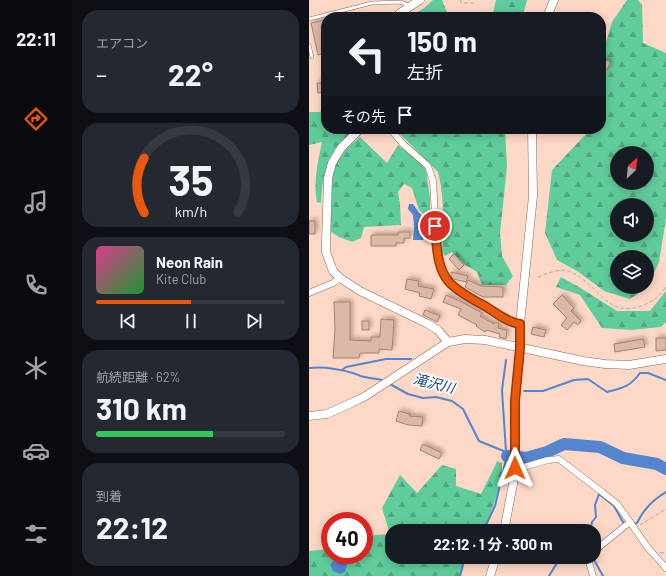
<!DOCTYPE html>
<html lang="ja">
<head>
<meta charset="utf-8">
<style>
  :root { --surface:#171b24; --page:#242831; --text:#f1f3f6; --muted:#9ea1a6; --line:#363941; --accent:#ea580c }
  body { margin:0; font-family:Barlow,"Noto Sans JP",sans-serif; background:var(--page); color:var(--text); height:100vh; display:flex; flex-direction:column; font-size:15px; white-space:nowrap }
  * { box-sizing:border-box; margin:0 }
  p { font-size:13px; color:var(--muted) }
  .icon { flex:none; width:22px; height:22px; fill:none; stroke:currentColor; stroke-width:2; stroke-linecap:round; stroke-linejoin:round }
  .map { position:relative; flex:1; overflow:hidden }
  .side { display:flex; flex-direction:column; gap:10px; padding:10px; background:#0d0f14; width:237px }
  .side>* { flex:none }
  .guide { position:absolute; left:12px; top:12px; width:285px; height:122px; border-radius:16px; box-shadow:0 2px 10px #0003; background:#171b24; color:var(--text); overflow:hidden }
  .needle { width:26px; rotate:26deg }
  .tools { position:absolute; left:301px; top:146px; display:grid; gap:8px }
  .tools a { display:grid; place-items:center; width:44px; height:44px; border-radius:50%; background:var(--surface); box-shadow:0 2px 10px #0003; font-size:20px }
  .speed { position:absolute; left:12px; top:512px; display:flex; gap:8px; font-size:20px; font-weight:700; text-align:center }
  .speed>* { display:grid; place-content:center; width:52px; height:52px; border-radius:50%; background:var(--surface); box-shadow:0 2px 10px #0003; line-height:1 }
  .speed .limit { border:6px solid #d22; background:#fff; color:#111 }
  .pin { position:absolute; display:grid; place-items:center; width:34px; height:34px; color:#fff; margin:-17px; border:2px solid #fff; border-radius:50%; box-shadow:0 1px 4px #0007 }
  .me { position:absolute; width:44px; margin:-22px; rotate:0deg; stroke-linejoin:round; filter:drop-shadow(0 0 3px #0008) }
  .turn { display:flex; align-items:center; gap:14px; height:84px; padding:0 20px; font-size:18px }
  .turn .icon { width:52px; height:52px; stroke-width:2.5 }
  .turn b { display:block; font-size:28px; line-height:34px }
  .then { display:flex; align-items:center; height:38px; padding:0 20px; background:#0003; gap:8px; font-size:15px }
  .big { font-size:30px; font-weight:700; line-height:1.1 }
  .side .tile { flex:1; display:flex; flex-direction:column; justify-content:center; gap:6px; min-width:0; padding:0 14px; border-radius:16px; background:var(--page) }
  .side .dial { align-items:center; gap:0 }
  .dial svg { height:104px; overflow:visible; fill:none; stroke:var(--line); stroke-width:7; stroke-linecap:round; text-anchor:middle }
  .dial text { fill:var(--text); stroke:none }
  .song { display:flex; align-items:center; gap:12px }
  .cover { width:48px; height:48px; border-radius:6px; background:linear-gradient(135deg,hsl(330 70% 55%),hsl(130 70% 35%)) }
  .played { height:4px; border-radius:2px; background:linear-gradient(90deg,var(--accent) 50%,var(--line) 50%) }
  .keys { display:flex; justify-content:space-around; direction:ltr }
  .heat { display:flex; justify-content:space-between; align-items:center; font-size:22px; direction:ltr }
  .charge { height:6px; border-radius:3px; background:linear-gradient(90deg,#34c759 62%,var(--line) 0) }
  .trip { position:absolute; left:76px; top:524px; width:216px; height:40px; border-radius:16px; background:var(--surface); box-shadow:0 2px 10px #0003; font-weight:700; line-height:40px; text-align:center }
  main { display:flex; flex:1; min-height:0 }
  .dock { display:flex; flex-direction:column; width:72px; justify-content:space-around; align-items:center; background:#090b0e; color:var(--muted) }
  .dock .icon { width:28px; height:28px }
  .dock .active { color:var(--accent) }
  .dock b { font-size:18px; color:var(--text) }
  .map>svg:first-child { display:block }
</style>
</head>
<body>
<main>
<nav class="dock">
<b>22:11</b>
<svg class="icon active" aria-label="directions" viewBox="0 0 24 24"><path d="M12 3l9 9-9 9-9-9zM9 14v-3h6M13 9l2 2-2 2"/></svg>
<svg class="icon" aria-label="music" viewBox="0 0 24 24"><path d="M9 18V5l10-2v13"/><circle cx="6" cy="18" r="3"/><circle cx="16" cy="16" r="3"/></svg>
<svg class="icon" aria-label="phone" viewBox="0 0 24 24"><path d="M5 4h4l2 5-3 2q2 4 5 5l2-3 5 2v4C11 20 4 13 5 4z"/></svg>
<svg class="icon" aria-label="climate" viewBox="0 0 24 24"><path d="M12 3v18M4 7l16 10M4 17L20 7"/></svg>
<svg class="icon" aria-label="car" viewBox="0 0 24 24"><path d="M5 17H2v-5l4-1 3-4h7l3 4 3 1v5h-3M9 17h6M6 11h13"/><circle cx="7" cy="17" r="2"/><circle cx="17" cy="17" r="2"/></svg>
<svg class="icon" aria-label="filters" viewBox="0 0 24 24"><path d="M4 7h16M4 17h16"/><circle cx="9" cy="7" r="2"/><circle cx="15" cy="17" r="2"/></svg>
</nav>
<section class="side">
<div class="tile"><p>エアコン</p>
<div class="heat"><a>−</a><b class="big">22°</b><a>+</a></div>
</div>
<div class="tile dial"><svg viewBox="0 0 100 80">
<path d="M14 69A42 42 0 1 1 86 69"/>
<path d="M14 69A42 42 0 0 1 14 27" stroke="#ea580c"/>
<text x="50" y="56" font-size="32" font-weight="700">35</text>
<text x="50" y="72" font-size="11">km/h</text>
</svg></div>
<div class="tile">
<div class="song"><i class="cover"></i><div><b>Neon Rain</b><p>Kite Club</p></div></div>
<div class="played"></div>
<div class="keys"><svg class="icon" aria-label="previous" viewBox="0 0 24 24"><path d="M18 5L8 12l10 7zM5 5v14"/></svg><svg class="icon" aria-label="pause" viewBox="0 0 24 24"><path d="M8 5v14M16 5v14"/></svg><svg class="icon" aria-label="next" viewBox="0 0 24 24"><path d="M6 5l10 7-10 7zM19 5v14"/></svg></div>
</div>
<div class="tile"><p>航続距離 · 62%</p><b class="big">310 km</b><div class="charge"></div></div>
<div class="tile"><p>到着</p><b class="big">22:12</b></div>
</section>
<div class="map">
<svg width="357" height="576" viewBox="0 0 357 576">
  <defs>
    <pattern id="forest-firs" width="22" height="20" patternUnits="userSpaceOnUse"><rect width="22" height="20" fill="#60cc9c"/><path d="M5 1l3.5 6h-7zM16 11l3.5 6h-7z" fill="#51a67f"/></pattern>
    <pattern id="water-ripples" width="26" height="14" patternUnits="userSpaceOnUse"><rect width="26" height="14" fill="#5485ce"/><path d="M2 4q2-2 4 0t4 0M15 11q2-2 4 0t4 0" fill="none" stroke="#476da7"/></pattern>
    <filter id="shadow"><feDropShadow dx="2.5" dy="-2.5" stdDeviation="2" flood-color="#0004"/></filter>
  </defs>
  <rect width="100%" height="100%" fill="#fed8c6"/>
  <g fill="url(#forest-firs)" fill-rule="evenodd">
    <path d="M 124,0 L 133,0 L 140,17 L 101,17 L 115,8 Z"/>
    <path d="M 187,0 L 218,0 L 215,11 L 215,17 L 183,17 Z"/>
    <path d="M 318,0 L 329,0 L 333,5 L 334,43 L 357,53 L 357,218 L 350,262 L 338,288 L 321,299 L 295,291 L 268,271 L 248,260 L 236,233 L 243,170 L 277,134 L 277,129 L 292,129 L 292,65 L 295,49 L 303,22 ZM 308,153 L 338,153 L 338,183 L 308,183 ZM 308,205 L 338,205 L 338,235 L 308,235 ZM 308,257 L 338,257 L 338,287 L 308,287 Z"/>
    <path d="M 17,110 L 17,129 L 45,129 C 35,141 22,154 17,169 C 13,180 13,192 12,203 L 8,202 C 4,182 9,161 13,142 L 0,145 L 0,112 L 10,112 Z"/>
    <path d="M 86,129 L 196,129 L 198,166 L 191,233 L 193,256 L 204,276 L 197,285 L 173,285 L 168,272 L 156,265 L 143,252 L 136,256 L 133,252 C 134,225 136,199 129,172 Z"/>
    <path d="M 51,137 L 78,163 L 89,145 L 110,162 L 117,170 L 121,198 L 121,219 L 110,210 L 103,188 L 95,184 L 89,192 L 91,204 L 92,225 L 55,227 L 52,238 L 43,242 L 30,237 L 19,230 L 21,196 L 25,165 L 37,149 Z"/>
    <path d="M 252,277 L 270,287 L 308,311 L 341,311 L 357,291 L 357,322 L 352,327 L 322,330 L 293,328 L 271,295 L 247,287 Z"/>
    <path d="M 188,461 L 193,463 L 193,480 L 180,518 L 173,531 L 83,531 L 83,557 L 157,557 L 152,576 L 0,576 L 0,551 L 21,549 L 21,555 L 55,555 L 55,536 L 81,534 L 73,508 L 91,475 L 108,493 L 133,465 L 147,469 L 147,486 L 172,494 L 186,466 Z"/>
  </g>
  <g fill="url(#water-ripples)">
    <path d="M 100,204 L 104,204 L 117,222 L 118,229 L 114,240 L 104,240 L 105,227 L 104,215 L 99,209 Z"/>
    <path d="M 38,559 L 39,562 L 36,572 L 31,574 L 24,571 L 21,565 L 25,560 Z"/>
  </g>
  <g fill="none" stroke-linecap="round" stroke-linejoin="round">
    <g stroke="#5485ce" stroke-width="2">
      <path d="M 0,368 C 15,366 30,369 44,373 C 48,374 52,377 56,377 C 63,379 69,378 75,381"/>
      <path d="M 33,370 L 37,367 L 77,359 L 102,359"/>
      <path d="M 79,383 L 99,394 L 114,398 L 127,397 L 143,401 L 154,409 L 170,441 L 197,452 L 198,456 L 186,506 L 178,523 L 170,531"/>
      <path d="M 215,391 L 234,391 L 265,380 L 279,379 L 298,392 C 313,388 321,387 331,373 L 339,373 L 357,380"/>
      <path d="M 197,452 L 193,390 L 197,360"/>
      <path d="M 324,524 L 328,523 C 334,510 345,499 357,492"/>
      <path d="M 281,531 L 283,522 L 287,517 L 286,505 L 290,494 L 305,506 L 314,522 L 316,523"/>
      <path d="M 285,557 L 286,554 L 292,549"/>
      <path d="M 285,557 L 284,558 L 294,576"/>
      <path d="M 151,576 L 156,557"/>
      <path d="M 240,576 L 251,558 L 252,557"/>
    </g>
    <path stroke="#5485ce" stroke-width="12" d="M 198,456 L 217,458 L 238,452 L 255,444 L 291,447 L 314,458 L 348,464 L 357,469"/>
  </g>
  <g fill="#dcb8a6" stroke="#a48271" filter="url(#shadow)">
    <path d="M 17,20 L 17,53 L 9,55 L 2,23 Z"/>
    <path d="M 294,59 L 301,62 L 298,70 L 292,67 L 292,64 Z"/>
    <path d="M 8,83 L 17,83 L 17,92 L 9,93 Z"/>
    <rect x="0" y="221" width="6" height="13"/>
    <path d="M 89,232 L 101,232 L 101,238 L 95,238 L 95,243 L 87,243 L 87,246 L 62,246 L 62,235 L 89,235 Z"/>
    <path d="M 145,254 L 155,265 L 150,270 L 140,259 Z"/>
    <path d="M 142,272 L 159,276 L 157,282 L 144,279 L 142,276 Z"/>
    <path d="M 98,279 L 110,281 L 109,286 L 125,289 L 122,299 L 110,296 L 111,293 L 96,289 Z"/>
    <path d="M 159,280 L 172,286 L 194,287 L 194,297 L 174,297 L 156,287 Z"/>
    <path d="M 137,295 L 151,301 L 173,313 L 171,316 L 185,324 L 186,322 L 190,323 L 189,328 L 198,330 L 197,339 L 190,337 L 191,334 L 177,330 L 176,332 L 167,326 L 168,325 L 149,315 L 152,309 L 134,302 Z"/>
    <path d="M 253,295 L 265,308 L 262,311 L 272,321 L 269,325 L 265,322 L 258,330 L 252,325 L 258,318 L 244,304 Z"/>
    <path d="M 25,302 L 41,302 L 41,340 L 62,341 L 62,337 L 71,337 L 72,319 L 85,320 L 83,350 L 70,349 L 70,353 L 51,353 L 50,358 L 24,358 L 26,330 Z"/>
    <path d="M 116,310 L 131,316 L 128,322 L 114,315 Z"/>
    <rect x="53" y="321" width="7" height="9"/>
    <path d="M 224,327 L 237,330 L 235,337 L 222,334 Z"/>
    <path d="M 347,338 L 357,338 L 357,350 L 347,351 Z"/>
    <path d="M 334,339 L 336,347 L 306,352 L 305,344 Z"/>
    <path d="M 90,411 L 101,414 L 100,416 L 114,417 L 113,426 L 99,425 L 87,421 Z"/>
    <path d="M 114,444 L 133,453 L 130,459 L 111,450 Z"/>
  </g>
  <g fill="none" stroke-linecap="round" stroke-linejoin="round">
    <g stroke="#886757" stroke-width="4">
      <g id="service">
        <path d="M 0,19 L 63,3 L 91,2 L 100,5"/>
        <path d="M 0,45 L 3,57"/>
      </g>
    </g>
    <g stroke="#886757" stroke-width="7">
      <g id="minor">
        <path d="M 81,129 L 95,145 L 119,166 L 124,181 L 128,250 L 132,267 L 136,276 L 141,283 L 175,306 L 203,323 L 211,324"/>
        <path d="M 0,293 L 24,283 L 31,278"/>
        <path d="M 206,468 L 215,467 L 239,460 L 250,459 L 293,492 L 308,504 L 321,522 L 285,551"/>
        <path d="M 321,522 L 339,548 L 357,568"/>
        <path d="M 281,557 L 280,562 L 284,576"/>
      </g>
    </g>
    <g stroke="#886757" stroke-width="9">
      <g id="tertiary">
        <path d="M 88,17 L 91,13 L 111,0"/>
        <path d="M 238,17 L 245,0"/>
        <path d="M 51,129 L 32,148 L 23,163 L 19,178 L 17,243 L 17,252 L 24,271 L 31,278 L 51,291 L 119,324 L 129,330 L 139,342"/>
        <path d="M 0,416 L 18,414 L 38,405 L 55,397 L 139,342 L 156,339 L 176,340 L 274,361 L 296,364 L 320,365 L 357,359"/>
        <path d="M 195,531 L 204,484 L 206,468 L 206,401 L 211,348 L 211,324 L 224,196 L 223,129"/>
        <path d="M 181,576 L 187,557"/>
      </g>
    </g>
    <g stroke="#c2a394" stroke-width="1" stroke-dasharray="4 2" stroke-linecap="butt">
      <path d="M 151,0 L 152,3 L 167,3"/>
      <path d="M 229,277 C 238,274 249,268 259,271 C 288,280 296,321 335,305 C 345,300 352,296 357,286"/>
      <path d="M 331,525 L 357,509"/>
      <path d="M 351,553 L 357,552"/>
    </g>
    <use href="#service" stroke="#fff" stroke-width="3"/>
    <use href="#minor" stroke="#fff" stroke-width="6"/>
    <use href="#tertiary" stroke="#fff" stroke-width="8"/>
  </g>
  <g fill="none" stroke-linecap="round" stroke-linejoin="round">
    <g stroke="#983908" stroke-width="10">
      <path id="route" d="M 126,226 C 128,244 127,267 140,282 C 147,290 166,301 176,306 C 187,313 198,322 211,324 L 211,348 L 206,401 L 206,468"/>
    </g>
    <use href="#route" stroke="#ea580c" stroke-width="7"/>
  </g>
  <g text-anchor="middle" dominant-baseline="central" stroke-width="3.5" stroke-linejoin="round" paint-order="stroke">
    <g font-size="14" font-style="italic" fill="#0e4082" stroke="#fff">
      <text transform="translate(125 383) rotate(14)">滝沢川</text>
    </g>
  </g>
</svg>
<div class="tools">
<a><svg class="needle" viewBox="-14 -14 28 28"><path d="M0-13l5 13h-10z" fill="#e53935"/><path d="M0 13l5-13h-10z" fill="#9ea1a6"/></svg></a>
<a><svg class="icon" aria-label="sound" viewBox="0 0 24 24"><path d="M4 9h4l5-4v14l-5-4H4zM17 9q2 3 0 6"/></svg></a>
<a><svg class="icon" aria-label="layers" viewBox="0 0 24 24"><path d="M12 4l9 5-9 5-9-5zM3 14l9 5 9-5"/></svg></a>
</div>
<div class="speed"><div class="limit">40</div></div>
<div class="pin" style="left:126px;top:226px;background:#d93025"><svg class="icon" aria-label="arrive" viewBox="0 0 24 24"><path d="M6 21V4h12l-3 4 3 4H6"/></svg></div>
<svg class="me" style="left:206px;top:468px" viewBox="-20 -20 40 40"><path d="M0-17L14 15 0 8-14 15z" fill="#ea580c" stroke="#fff" stroke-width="4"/></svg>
<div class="trip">22:12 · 1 分 · 300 m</div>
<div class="guide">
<div class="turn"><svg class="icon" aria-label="left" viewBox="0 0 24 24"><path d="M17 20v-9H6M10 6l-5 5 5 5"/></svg><div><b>150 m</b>左折</div></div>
<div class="then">その先<svg class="icon" aria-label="arrive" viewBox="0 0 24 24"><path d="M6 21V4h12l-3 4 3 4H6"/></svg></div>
</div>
</div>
</main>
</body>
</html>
